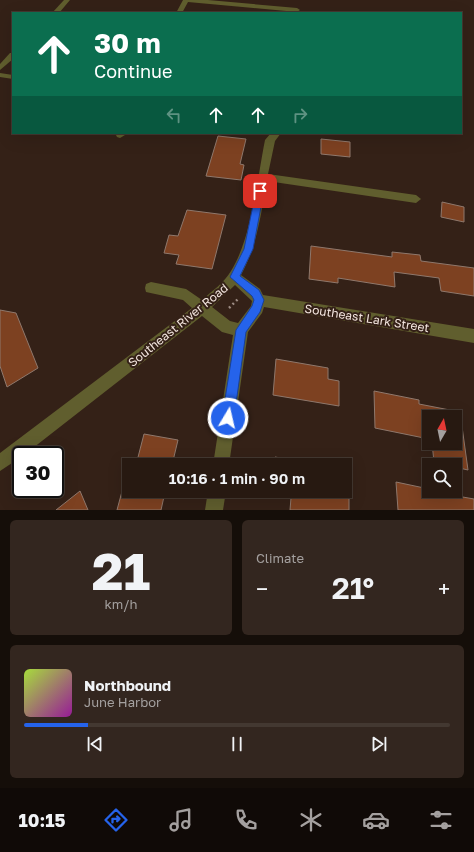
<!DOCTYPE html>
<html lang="en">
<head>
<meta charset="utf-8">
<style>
  :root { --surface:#271911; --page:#33261f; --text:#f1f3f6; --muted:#a4a09f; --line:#433831; --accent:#2563eb }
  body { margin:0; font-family:"Golos Text",sans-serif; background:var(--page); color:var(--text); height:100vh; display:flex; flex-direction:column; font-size:15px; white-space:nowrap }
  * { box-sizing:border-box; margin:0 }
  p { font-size:13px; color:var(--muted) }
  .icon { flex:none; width:22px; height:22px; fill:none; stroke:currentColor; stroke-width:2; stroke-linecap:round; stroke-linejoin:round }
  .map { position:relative; height:510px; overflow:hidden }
  .side { display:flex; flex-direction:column; gap:10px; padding:10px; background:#150e09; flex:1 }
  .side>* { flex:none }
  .guide { position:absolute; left:12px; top:12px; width:450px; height:122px; border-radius:0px; box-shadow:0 4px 16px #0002,0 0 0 1px var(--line); background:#0b6e4f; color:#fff; overflow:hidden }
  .needle { width:26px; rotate:9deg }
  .tools { position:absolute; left:422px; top:410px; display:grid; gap:8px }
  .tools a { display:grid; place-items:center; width:40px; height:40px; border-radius:0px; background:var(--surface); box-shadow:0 4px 16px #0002,0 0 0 1px var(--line); font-size:20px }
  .speed { position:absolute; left:12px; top:446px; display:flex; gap:8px; font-size:20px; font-weight:700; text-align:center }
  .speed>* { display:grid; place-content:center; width:52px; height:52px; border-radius:50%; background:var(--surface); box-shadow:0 4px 16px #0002,0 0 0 1px var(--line); line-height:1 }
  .speed .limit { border:2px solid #111; border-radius:6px; background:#fff; color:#111 }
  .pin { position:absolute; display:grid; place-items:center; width:34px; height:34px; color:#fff; margin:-17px; border-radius:8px; box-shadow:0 2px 6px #0006 }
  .me { position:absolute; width:44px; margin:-22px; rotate:9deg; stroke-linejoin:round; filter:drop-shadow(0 0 3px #0008) }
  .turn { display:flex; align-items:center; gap:14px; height:84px; padding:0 16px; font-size:18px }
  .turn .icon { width:52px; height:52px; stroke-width:2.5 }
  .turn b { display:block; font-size:28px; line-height:34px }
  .lanes { display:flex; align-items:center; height:38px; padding:0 16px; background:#0003; justify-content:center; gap:20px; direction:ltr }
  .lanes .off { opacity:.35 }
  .big { font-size:30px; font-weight:600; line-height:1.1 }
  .side .card { flex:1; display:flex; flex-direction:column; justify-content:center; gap:6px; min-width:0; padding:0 14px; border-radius:6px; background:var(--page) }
  .side .dial { align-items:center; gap:0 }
  .dial b { font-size:52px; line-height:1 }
  .song { display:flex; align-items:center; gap:12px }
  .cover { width:48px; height:48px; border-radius:6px; background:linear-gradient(135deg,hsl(80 70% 55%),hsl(300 70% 35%)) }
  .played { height:4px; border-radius:2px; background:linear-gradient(90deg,var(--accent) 15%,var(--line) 15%) }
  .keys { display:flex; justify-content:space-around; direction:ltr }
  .heat { display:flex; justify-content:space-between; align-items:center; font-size:22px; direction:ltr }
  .side .tiles { flex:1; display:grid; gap:10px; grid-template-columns:1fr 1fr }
  .card:last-child { grid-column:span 2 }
  .trip { position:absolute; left:122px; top:458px; width:230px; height:40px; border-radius:0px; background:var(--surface); box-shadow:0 4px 16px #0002,0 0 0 1px var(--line); font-weight:600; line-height:40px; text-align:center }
  .dock { display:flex; height:64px; justify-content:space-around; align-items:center; background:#100a07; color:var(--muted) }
  .dock .icon { width:28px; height:28px }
  .dock .current { color:var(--accent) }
  .dock b { font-size:18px; color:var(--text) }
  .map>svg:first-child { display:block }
</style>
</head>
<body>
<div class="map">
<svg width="474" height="510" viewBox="0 0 474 510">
  <rect width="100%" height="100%" fill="#342117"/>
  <g fill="#7d4121" stroke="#8f786c">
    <path d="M 218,136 L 246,139 L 240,164 L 244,165 L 241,180 L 206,176 Z"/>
    <path d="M 321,139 L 350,142 L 350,157 L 321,154 Z"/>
    <path d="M 442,202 L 464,207 L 464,222 L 441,217 Z"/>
    <path d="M 187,210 L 226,215 L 212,269 L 176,264 L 179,255 L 164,253 L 169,235 L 178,236 Z"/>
    <path d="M 311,246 L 392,257 L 392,252 L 420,255 L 421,261 L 474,268 L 474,296 L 441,291 L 439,278 L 394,272 L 395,287 L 338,278 L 338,283 L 309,279 Z"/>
    <path d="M 0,310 L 16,313 L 38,368 L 7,387 L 0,366 Z"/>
    <path d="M 276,359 L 328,368 L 328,379 L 339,381 L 339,406 L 273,395 Z"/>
    <path d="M 374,391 L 419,400 L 419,404 L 460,412 L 468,470 L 455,467 L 455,465 L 434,462 L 432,443 L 455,443 L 455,417 L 429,417 L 429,439 L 375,428 Z"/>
    <path d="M 144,434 L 178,440 L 172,465 L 136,465 Z"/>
    <path d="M 275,457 L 303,462 L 303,465 L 274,465 Z"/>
    <path d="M 396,482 L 429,489 L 429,491 L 474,499 L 474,510 L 398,510 Z"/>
    <path d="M 124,484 L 129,485 L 129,491 L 165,492 L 161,510 L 117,510 Z"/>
    <path d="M 80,491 L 88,510 L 56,510 Z"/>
    <path d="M 272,491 L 349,491 L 349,510 L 290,510 L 291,498 L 271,494 Z"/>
  </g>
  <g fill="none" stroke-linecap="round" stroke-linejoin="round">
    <path stroke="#9c8b83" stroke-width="2.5" stroke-dasharray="2 3" stroke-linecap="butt" d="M 229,308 L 238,299"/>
    <g fill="#605e2e" fill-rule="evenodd">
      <path d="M 64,0 L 70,0 L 59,13 L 52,13 Z"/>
      <path d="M 183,0 L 208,0 L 297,8 L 300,10 L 297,12 L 188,2 L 182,13 L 176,13 Z"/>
      <path d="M 10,53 L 13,53 L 13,59 L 0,70 L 0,64 Z"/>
      <path d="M 0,73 L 13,75 L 13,79 L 0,77 Z"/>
      <path d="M 115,133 L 125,133 L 125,135 L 120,138 L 117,137 Z"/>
      <path d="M 271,133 L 281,133 L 275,141 L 268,174 L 416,195 L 421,199 L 416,203 L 267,181 C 261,214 257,246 241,275 L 260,289 L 263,295 L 474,329 L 474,343 L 264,307 L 262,313 L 248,332 L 229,465 L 213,465 L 233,335 L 222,332 L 202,316 L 24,455 L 21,455 L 21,457 L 0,471 L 0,453 L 192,308 L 183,300 L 146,292 L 145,288 L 146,284 L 151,282 L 186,289 L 202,300 C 212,291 224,283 231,271 C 252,237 257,180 265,140 ZM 235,285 L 252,301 L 251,306 L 238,323 L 230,321 L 212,307 Z"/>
      <path d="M 208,491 L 226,491 L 223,510 L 205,510 Z"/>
    </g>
  </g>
  <path fill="#2563eb" stroke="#184099" d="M 260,188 L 264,191 L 253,249 L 240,276 L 259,290 L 264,300 L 260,312 L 246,332 L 234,418 L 232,422 L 228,424 L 223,422 L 222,418 L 236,330 L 252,306 L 254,300 L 252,296 L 230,277 L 244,249 L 256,191 Z"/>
  <g text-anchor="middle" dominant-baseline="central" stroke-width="4" stroke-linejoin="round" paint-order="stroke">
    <g font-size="12" fill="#f3e5df" stroke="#342117">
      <text transform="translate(367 318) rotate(9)">Southeast Lark Street</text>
      <text transform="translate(178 325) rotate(-39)">Southeast River Road</text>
    </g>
  </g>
</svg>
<div class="tools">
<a><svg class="needle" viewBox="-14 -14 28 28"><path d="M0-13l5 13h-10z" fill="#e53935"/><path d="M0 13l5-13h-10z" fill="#a4a09f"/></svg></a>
<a><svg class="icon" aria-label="search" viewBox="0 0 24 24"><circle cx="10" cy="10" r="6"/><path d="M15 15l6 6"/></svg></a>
</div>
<div class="speed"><div class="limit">30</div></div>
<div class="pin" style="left:260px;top:191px;background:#d93025"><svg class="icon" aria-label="arrive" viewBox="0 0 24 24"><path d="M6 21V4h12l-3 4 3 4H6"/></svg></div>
<svg class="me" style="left:228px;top:418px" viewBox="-20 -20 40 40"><circle r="17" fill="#2563eb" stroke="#fff" stroke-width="3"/><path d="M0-11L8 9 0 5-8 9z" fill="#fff"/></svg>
<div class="trip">10:16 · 1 min · 90 m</div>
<div class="guide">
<div class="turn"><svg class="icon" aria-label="ahead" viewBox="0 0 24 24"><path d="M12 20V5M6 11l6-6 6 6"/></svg><div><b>30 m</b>Continue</div></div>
<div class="lanes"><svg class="icon off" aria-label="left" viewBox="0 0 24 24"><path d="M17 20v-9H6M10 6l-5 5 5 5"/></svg><svg class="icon" aria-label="ahead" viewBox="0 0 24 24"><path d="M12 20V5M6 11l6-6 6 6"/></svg><svg class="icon" aria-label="ahead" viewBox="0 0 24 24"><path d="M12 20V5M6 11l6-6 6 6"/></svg><svg class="icon off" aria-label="right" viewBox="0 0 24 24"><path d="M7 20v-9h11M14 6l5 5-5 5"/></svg></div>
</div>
</div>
<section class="side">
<div class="tiles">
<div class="card dial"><b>21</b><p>km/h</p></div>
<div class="card"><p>Climate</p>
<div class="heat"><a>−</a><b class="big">21°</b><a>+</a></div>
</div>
<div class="card">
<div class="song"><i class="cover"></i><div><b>Northbound</b><p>June Harbor</p></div></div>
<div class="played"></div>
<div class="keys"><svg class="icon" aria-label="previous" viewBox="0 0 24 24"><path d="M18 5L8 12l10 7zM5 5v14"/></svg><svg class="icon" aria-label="pause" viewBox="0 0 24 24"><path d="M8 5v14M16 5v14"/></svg><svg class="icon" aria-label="next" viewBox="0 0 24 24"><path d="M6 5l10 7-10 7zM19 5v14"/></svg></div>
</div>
</div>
</section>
<nav class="dock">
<b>10:15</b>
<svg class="icon current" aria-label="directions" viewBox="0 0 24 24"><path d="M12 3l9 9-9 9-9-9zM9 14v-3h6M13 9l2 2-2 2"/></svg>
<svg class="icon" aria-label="music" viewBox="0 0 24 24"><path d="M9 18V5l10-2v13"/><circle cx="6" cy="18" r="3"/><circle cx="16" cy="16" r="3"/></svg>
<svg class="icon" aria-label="phone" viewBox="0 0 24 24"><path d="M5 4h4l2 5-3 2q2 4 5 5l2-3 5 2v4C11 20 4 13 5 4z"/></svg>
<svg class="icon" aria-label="climate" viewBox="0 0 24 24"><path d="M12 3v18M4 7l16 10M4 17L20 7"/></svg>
<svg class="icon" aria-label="car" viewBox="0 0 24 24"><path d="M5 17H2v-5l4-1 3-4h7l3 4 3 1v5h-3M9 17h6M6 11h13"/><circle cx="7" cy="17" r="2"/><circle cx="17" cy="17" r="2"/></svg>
<svg class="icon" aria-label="filters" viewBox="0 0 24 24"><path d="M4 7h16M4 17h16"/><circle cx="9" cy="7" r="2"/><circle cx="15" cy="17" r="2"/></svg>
</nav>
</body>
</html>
